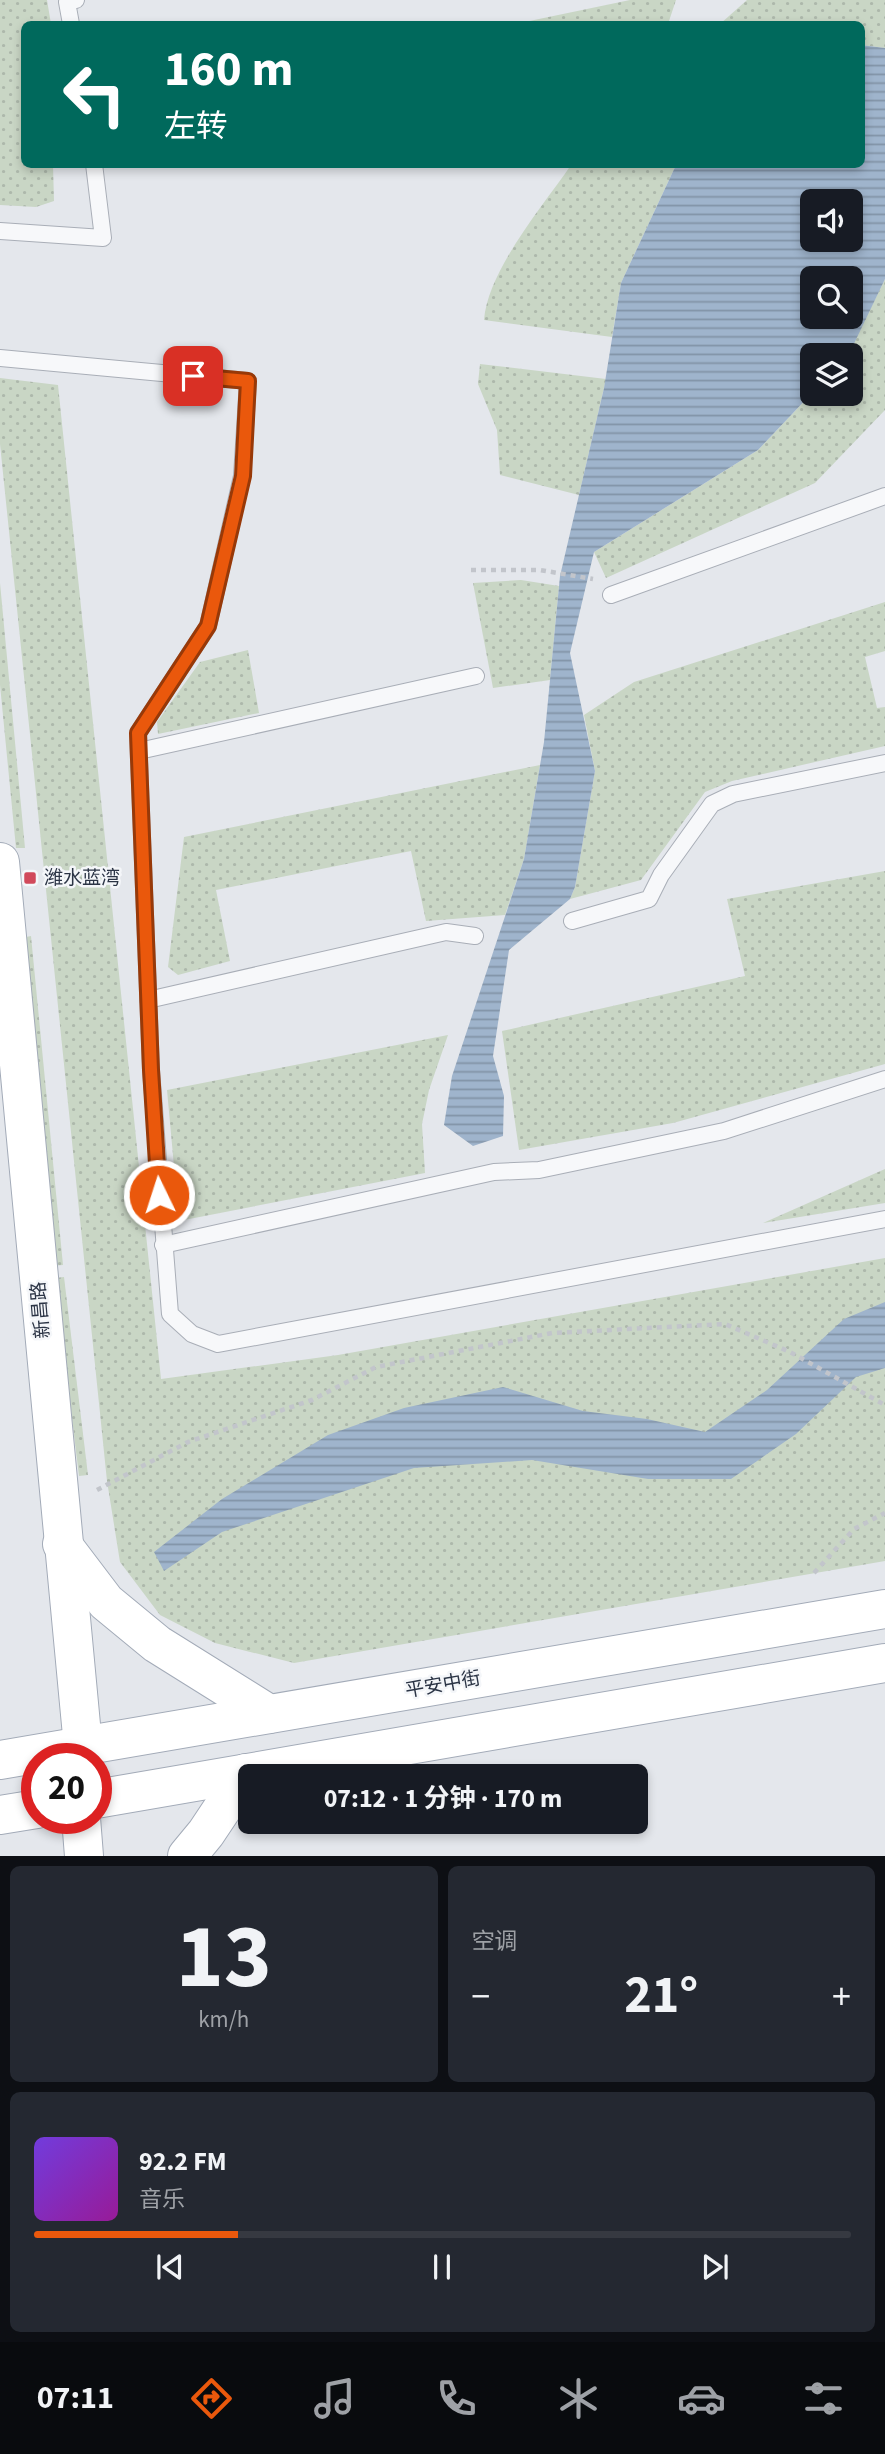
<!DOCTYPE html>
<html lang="zh">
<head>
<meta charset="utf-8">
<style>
  :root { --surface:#171b24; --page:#242831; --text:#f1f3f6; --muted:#9ea1a6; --line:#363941; --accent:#ea580c }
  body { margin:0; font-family:"Source Sans 3","Noto Sans SC",sans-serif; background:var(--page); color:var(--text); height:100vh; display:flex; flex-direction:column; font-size:26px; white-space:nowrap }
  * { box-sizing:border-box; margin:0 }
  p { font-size:23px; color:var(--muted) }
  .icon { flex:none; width:38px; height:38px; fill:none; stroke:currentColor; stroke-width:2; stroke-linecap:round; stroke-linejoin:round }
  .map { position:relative; height:1856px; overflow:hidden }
  .panel { display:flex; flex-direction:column; gap:10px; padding:10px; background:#0d0f14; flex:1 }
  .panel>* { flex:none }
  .banner { position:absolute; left:21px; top:21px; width:844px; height:147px; border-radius:10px; box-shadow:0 4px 10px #0003; background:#00695c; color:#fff; overflow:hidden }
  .fabs { position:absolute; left:800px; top:189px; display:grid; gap:14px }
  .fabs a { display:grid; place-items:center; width:63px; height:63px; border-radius:10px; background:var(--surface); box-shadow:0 4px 10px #0003; font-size:35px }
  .speed { position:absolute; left:21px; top:1743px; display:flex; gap:14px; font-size:35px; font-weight:700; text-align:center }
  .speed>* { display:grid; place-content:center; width:91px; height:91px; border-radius:50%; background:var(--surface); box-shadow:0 4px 10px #0003; line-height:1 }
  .speed .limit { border:10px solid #d22; background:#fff; color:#111 }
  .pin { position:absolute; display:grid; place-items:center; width:60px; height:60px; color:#fff; margin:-30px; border-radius:14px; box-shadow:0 4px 10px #0006 }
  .me { position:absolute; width:77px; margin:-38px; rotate:356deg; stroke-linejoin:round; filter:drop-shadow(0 0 5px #0008) }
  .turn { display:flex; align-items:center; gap:24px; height:147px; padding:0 28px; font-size:32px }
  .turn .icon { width:91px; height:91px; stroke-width:2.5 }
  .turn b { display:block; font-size:49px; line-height:60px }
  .big { font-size:52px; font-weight:700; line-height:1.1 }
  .panel .widget { flex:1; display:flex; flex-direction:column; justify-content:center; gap:10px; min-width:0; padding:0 24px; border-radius:10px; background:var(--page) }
  .panel .dial { align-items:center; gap:0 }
  .dial b { font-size:91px; line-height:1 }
  .song { display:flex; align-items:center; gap:21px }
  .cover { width:84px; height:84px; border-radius:10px; background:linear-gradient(135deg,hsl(260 70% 55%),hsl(300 70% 35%)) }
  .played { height:7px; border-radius:4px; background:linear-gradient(90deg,var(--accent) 25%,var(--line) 25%) }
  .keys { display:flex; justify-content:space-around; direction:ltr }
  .heat { display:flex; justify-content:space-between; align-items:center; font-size:38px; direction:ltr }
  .panel .tiles { flex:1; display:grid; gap:10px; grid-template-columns:1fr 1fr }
  .widget:last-child { grid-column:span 2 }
  .trip { position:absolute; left:238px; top:1764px; width:410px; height:70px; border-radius:10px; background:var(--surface); box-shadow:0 4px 10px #0003; font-weight:700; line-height:70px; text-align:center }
  .tabs { display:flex; height:112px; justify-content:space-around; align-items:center; background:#090b0e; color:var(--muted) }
  .tabs .icon { width:49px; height:49px }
  .tabs .current { color:var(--accent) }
  .tabs b { font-size:32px; color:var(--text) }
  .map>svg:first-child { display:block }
</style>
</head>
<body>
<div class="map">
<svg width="885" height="1856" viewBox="0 0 885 1856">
  <defs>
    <pattern id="park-dots" width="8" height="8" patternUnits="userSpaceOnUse" patternTransform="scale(1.75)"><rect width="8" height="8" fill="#c9d6c5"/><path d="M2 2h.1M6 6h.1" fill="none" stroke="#adb8ab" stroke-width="1.8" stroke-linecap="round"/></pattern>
    <pattern id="water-rules" width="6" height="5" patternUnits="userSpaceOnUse" patternTransform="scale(1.75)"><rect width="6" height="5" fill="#9fb4cc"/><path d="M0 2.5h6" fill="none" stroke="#8293a7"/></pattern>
  </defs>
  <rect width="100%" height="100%" fill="#e4e7ec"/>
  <g fill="url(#park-dots)">
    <path d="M 0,0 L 47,0 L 51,24 L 24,24 L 24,164 L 53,165 L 54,201 L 36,207 L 0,205 Z"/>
    <path d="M 630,0 L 676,0 L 668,24 L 515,24 Z"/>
    <path d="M 747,0 L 885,0 L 885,48 L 861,45 L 861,24 L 720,24 Z"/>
    <path d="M 571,165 L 676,165 L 621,283 L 612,337 L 484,320 C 488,270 543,206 571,165 Z"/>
    <path d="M 885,279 L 885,410 L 815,483 L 606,578 L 594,552 L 758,450 L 812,393 L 850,394 L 850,355 L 847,355 Z"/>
    <path d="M 480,364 L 606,379 L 579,495 L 500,475 L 497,430 L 478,384 Z"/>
    <path d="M 0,378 L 58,385 L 161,1379 L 338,1355 L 885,1258 L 885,1561 L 294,1663 L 215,1643 L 160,1615 L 120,1562 L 107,1481 L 0,444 Z"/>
    <path d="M 521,580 L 559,586 L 550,680 L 493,688 L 473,583 Z"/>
    <path d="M 0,583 L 25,848 L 16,848 L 0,685 Z"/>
    <path d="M 885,602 L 885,651 L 865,657 L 877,708 L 885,707 L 885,746 L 732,781 L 705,792 L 641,880 L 570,899 L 575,887 L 595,771 L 584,715 L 634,682 Z"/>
    <path d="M 248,650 L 259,713 L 158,734 L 157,722 L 200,662 Z"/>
    <path d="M 540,765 L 524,859 L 505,915 L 426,921 L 411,851 L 216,890 L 230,961 L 178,975 L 168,967 L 184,837 Z"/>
    <path d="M 885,871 L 885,1064 L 673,1123 L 519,1150 L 502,1031 L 745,976 L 727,899 Z"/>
    <path d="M 31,936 L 63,1265 L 52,1266 L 21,938 Z"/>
    <path d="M 448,1035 L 429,1090 L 422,1124 L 425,1173 L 179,1221 L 167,1090 Z"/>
    <path d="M 885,1169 L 885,1203 L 763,1223 Z"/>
    <path d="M 64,1277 L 88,1475 L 79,1476 L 55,1278 Z"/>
  </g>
  <g fill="url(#water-rules)" fill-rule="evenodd">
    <path d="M 861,45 L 885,48 L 885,279 L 850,352 L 847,355 L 812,355 L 812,393 L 758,450 L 594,552 L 570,653 L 595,771 L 575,887 L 570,899 L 509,950 L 493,1056 L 504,1096 L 503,1136 L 473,1146 L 444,1125 L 452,1076 L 524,859 L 544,742 L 560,576 L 604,388 L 621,283 L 676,165 L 861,164 ZM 812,201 L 850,201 L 850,240 L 812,240 ZM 812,278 L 850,278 L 850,317 L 812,317 Z"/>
    <path d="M 885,1302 L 885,1368 L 856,1377 L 796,1434 L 731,1479 L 648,1479 L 532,1460 L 414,1468 L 222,1532 L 164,1571 L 154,1552 L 222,1499 L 328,1435 L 404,1408 L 503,1387 L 583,1411 L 647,1419 L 705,1432 L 767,1390 L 844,1319 Z"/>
  </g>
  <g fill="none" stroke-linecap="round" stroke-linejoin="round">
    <g stroke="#a9aeb7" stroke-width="18">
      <g id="service">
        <path d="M 71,24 L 67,2 L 76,0"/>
        <path d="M 0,231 L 103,238 L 94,164"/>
        <path d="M 0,358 L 248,381 L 242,476 L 208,626 L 138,733 L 151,1070 L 170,1314 L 192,1334 L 218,1344 L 885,1219"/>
        <path d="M 611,595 L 885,496"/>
        <path d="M 139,751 L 476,676"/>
        <path d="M 572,921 L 649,899 L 661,875 L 712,804 L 733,794 L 885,763"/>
        <path d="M 148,1000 L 446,932 L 475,936"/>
        <path d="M 163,1245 L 494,1172 L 539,1170 L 724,1131 L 885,1079"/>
      </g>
    </g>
    <g stroke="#a3abb8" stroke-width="40">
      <g id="primary">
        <path d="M 0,862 L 83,1746 L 82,1759"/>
        <path d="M 62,1544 L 106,1602 L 157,1644 L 269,1714"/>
        <path d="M 0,1760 L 885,1609"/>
        <path d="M 96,1799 L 885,1663"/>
        <path d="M 0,1815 L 37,1809"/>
        <path d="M 81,1818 L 84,1856"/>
        <path d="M 187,1856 L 206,1833 L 246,1773"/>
      </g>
    </g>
    <g stroke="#c2c5cb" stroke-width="4.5" stroke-dasharray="5 5" stroke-linecap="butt">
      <path d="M 471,570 L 540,570 L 593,579"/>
      <path d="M 97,1490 L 188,1442 L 312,1400 L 376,1367 L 552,1333 L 725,1324 L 790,1352 L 885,1405"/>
      <path d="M 814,1573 L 854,1529 L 885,1513"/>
    </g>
    <use href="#service" stroke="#f7f8fa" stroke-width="16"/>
    <use href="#primary" stroke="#fff" stroke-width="38"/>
  </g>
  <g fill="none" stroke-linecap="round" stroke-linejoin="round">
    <g stroke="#983908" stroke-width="18">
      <path id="route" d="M 159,1195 L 151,1070 L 138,733 L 208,626 L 243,476 L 248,381 L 193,376"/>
    </g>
    <use href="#route" stroke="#ea580c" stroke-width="12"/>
  </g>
  <rect fill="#d1495b" stroke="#f4f6f9" stroke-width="2.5" x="23" y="871" width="14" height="14" rx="3.5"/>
  <g text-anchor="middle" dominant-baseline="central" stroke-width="5" stroke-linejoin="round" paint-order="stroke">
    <g font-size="19" fill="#2b3445" stroke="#f4f6f9" text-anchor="start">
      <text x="44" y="878">潍水蓝湾</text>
    </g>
    <g font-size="19" fill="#2b3445" stroke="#f4f6f9">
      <text transform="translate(41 1310) rotate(-95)">新昌路</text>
      <text transform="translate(443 1685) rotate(-10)">平安中街</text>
    </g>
  </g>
</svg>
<div class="fabs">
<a><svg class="icon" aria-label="sound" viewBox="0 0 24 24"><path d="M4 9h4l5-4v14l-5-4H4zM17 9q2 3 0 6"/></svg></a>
<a><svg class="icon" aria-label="search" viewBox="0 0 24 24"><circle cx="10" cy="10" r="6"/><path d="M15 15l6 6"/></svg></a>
<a><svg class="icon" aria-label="layers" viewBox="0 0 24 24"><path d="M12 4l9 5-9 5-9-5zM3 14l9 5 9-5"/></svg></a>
</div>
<div class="speed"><div class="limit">20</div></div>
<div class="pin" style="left:193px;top:376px;background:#d93025"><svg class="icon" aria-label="arrive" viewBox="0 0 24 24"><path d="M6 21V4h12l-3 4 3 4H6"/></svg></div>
<svg class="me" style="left:159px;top:1195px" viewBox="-20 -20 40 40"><circle r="17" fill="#ea580c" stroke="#fff" stroke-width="3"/><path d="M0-11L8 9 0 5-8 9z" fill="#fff"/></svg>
<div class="trip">07:12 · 1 分钟 · 170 m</div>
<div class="banner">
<div class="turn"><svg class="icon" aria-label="left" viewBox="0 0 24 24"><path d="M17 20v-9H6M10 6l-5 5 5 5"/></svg><div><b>160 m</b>左转</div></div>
</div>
</div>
<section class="panel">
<div class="tiles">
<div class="widget dial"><b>13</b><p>km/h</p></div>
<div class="widget"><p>空调</p>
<div class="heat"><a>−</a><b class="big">21°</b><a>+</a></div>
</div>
<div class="widget">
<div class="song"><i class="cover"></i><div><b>92.2 FM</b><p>音乐</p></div></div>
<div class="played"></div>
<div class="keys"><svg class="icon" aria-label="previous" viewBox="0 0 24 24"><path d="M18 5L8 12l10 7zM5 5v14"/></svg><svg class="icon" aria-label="pause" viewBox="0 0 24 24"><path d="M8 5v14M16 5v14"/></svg><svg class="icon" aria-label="next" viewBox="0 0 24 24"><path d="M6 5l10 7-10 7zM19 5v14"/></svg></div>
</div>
</div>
</section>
<nav class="tabs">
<b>07:11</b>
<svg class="icon current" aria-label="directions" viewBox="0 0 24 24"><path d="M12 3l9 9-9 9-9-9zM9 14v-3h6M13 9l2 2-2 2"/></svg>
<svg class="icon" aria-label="music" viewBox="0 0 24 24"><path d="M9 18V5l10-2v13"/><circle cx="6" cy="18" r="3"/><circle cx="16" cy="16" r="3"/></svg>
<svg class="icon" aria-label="phone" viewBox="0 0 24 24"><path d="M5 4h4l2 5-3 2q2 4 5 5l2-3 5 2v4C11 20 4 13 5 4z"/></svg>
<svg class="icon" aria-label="climate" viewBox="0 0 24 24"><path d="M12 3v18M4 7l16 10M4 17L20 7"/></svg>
<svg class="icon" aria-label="car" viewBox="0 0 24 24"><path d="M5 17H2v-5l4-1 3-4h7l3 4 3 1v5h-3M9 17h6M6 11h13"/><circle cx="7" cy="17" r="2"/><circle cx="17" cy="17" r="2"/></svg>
<svg class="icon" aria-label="filters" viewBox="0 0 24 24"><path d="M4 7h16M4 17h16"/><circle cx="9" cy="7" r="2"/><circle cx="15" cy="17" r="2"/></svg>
</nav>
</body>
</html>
